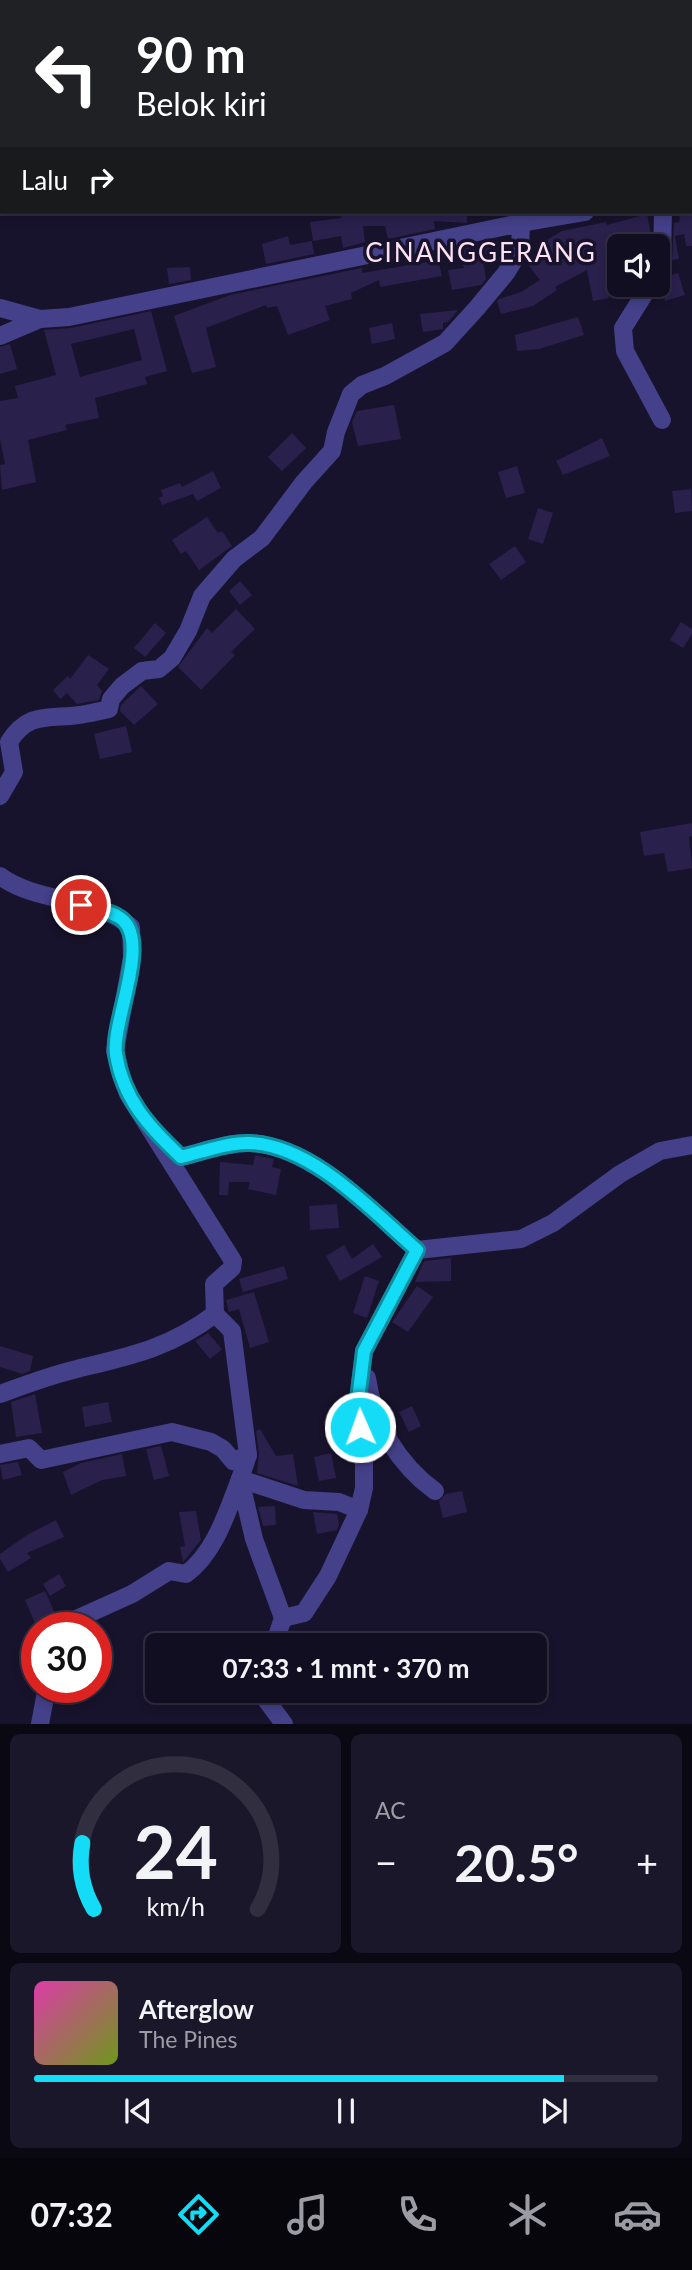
<!DOCTYPE html>
<html lang="id">
<head>
<meta charset="utf-8">
<style>
  :root { --surface:#120e21; --page:#1b172a; --text:#f1f3f6; --muted:#9c9ca5; --line:#312e3f; --accent:#14dcf6 }
  body { margin:0; font-family:Lato,sans-serif; background:var(--page); color:var(--text); height:100vh; display:flex; flex-direction:column; font-size:26px; white-space:nowrap }
  * { box-sizing:border-box; margin:0 }
  p { font-size:23px; color:var(--muted) }
  .icon { flex:none; width:38px; height:38px; fill:none; stroke:currentColor; stroke-width:2; stroke-linecap:round; stroke-linejoin:round }
  .map { position:relative; height:1724px; overflow:hidden }
  .sheet { display:flex; flex-direction:column; gap:10px; padding:10px; background:#0a0812; flex:1 }
  .sheet>* { flex:none }
  .guide { position:absolute; left:0px; top:0px; width:693px; height:214px; box-shadow:0 4px 10px #0003,0 0 0 2px var(--line); background:#202124; color:#fff; overflow:hidden }
  .fabs { position:absolute; left:607px; top:234px; display:grid; gap:14px }
  .fabs a { display:grid; place-items:center; width:63px; height:63px; border-radius:10px; background:var(--surface); box-shadow:0 4px 10px #0003,0 0 0 2px var(--line); font-size:35px }
  .speed { position:absolute; left:21px; top:1612px; display:flex; gap:14px; font-size:35px; font-weight:700; text-align:center }
  .speed>* { display:grid; place-content:center; width:91px; height:91px; border-radius:50%; background:var(--surface); box-shadow:0 4px 10px #0003,0 0 0 2px var(--line); line-height:1 }
  .speed .limit { border:10px solid #d22; background:#fff; color:#111 }
  .pin { position:absolute; display:grid; place-items:center; width:60px; height:60px; color:#fff; margin:-30px; border:4px solid #fff; border-radius:50%; box-shadow:0 2px 7px #0007 }
  .me { position:absolute; width:77px; margin:-38px; rotate:358deg; stroke-linejoin:round; filter:drop-shadow(0 0 5px #0008) }
  .turn { display:flex; align-items:center; gap:24px; height:147px; padding:0 21px; font-size:32px }
  .turn .icon { width:91px; height:91px; stroke-width:2.5 }
  .turn b { display:block; font-size:49px; line-height:60px }
  .then { display:flex; align-items:center; height:66px; padding:0 21px; background:#0003; gap:14px; font-size:26px }
  .big { font-size:52px; font-weight:700; line-height:1.1 }
  .sheet .card { flex:1; display:flex; flex-direction:column; justify-content:center; gap:10px; min-width:0; padding:0 24px; border-radius:10px; background:var(--page) }
  .sheet .dial { align-items:center; gap:0 }
  .dial svg { height:182px; overflow:visible; fill:none; stroke:var(--line); stroke-width:7; stroke-linecap:round; text-anchor:middle }
  .dial text { fill:var(--text); stroke:none }
  .song { display:flex; align-items:center; gap:21px }
  .cover { width:84px; height:84px; border-radius:10px; background:linear-gradient(135deg,hsl(320 70% 55%),hsl(80 70% 35%)) }
  .played { height:7px; border-radius:4px; background:linear-gradient(90deg,var(--accent) 85%,var(--line) 85%) }
  .keys { display:flex; justify-content:space-around; direction:ltr }
  .heat { display:flex; justify-content:space-between; align-items:center; font-size:38px; direction:ltr }
  .sheet .tiles { flex:1; display:grid; gap:10px; grid-template-columns:1fr 1fr }
  .card:last-child { grid-column:span 2 }
  .trip { position:absolute; left:145px; top:1633px; width:402px; height:70px; border-radius:10px; background:var(--surface); box-shadow:0 4px 10px #0003,0 0 0 2px var(--line); font-weight:700; line-height:70px; text-align:center }
  .tabs { display:flex; height:112px; justify-content:space-around; align-items:center; background:#07060d; color:var(--muted) }
  .tabs .icon { width:49px; height:49px }
  .tabs .active { color:var(--accent) }
  .tabs b { font-size:32px; color:var(--text) }
  .map>svg:first-child { display:block }
</style>
</head>
<body>
<div class="map">
<svg width="692" height="1724" viewBox="0 0 692 1724">
  <rect width="100%" height="100%" fill="#18132c"/>
  <g fill="#29204c" fill-rule="evenodd">
    <path d="M 340,212 L 432,214 L 467,212 L 467,223 L 434,221 L 435,229 L 388,239 L 385,226 L 363,226 L 365,242 L 343,248 L 341,236 L 313,241 L 310,222 L 341,218 Z"/>
    <path d="M 680,212 L 692,212 L 692,246 L 686,246 L 684,234 L 675,236 L 679,259 L 672,260 L 674,223 L 679,222 Z"/>
    <path d="M 647,214 L 651,234 L 636,238 L 637,243 L 613,249 L 619,286 L 607,288 L 609,298 L 593,301 L 587,270 L 555,287 L 557,290 L 533,306 L 501,314 L 497,301 L 499,299 L 521,292 L 540,280 L 526,262 L 547,243 L 545,241 L 562,231 L 606,222 L 607,225 Z"/>
    <path d="M 288,236 L 290,245 L 312,241 L 314,254 L 266,264 L 262,244 Z"/>
    <path d="M 509,239 L 506,251 L 482,255 L 486,279 L 481,285 L 452,290 L 448,270 L 464,268 L 459,248 Z"/>
    <path d="M 438,260 L 442,276 L 380,287 L 379,280 L 351,293 L 352,299 L 325,306 L 330,320 L 288,335 L 277,306 L 267,308 L 266,305 L 206,328 L 216,367 L 192,373 L 174,316 L 230,295 L 362,268 L 362,273 Z"/>
    <path d="M 190,267 L 191,280 L 169,284 L 167,268 Z"/>
    <path d="M 678,273 L 685,295 L 665,301 L 660,279 Z"/>
    <path d="M 458,310 L 448,322 L 443,323 L 443,329 L 423,332 L 420,314 Z"/>
    <path d="M 151,311 L 167,371 L 145,377 L 147,384 L 95,398 L 99,418 L 65,425 L 67,430 L 28,440 L 36,482 L 2,490 L 0,465 L 5,464 L 0,439 L 0,401 L 18,398 L 15,386 L 56,375 L 44,330 L 71,328 ZM 134,329 L 142,360 L 80,377 L 71,344 Z"/>
    <path d="M 578,317 L 584,335 L 539,349 L 517,351 L 515,335 Z"/>
    <path d="M 392,323 L 395,339 L 372,344 L 369,328 Z"/>
    <path d="M 10,344 L 17,369 L 0,374 L 0,347 Z"/>
    <path d="M 394,405 L 401,439 L 358,446 L 352,422 L 357,411 Z"/>
    <path d="M 292,433 L 306,448 L 282,471 L 268,457 Z"/>
    <path d="M 602,438 L 610,456 L 563,475 L 556,461 Z"/>
    <path d="M 517,466 L 525,493 L 506,498 L 498,472 Z"/>
    <path d="M 213,471 L 221,488 L 197,501 L 193,494 L 162,505 L 159,498 L 163,496 L 161,490 L 180,483 L 182,487 Z"/>
    <path d="M 691,489 L 692,511 L 675,513 L 672,491 Z"/>
    <path d="M 538,508 L 553,513 L 543,544 L 528,539 Z"/>
    <path d="M 207,517 L 218,533 L 222,531 L 232,546 L 199,570 L 186,551 L 181,554 L 172,540 Z"/>
    <path d="M 515,546 L 526,562 L 501,580 L 489,564 Z"/>
    <path d="M 240,581 L 252,595 L 240,605 L 229,591 Z"/>
    <path d="M 236,609 L 255,629 L 231,652 L 235,655 L 201,690 L 178,667 L 207,628 L 212,633 Z"/>
    <path d="M 681,622 L 692,629 L 692,634 L 683,648 L 670,640 Z"/>
    <path d="M 155,623 L 166,633 L 145,657 L 134,648 Z"/>
    <path d="M 88,655 L 109,669 L 97,685 L 102,691 L 99,700 L 77,704 L 67,693 L 60,699 L 53,690 L 68,676 L 70,679 Z"/>
    <path d="M 141,686 L 158,704 L 134,725 L 120,711 L 121,705 Z"/>
    <path d="M 126,726 L 132,752 L 100,759 L 94,734 Z"/>
    <path d="M 692,823 L 692,836 L 689,837 L 692,868 L 668,872 L 664,853 L 644,856 L 640,832 Z"/>
    <path d="M 255,1155 L 274,1159 L 272,1167 L 281,1169 L 276,1195 L 248,1189 L 250,1182 L 229,1182 L 228,1195 L 219,1195 L 220,1162 L 253,1165 Z"/>
    <path d="M 337,1204 L 339,1228 L 310,1230 L 309,1206 Z"/>
    <path d="M 373,1244 L 382,1257 L 340,1281 L 326,1256 L 344,1245 L 352,1259 Z"/>
    <path d="M 451,1258 L 451,1281 L 415,1282 L 424,1261 Z"/>
    <path d="M 284,1266 L 288,1279 L 243,1292 L 239,1279 Z"/>
    <path d="M 365,1276 L 379,1281 L 367,1318 L 353,1313 Z"/>
    <path d="M 417,1286 L 433,1297 L 408,1332 L 392,1322 Z"/>
    <path d="M 254,1292 L 269,1342 L 250,1348 L 239,1309 L 229,1312 L 226,1300 Z"/>
    <path d="M 208,1333 L 222,1349 L 210,1359 L 195,1341 Z"/>
    <path d="M 0,1346 L 33,1356 L 30,1371 L 22,1374 L 0,1367 Z"/>
    <path d="M 35,1394 L 42,1433 L 16,1437 L 11,1402 Z"/>
    <path d="M 108,1402 L 112,1422 L 85,1427 L 82,1407 Z"/>
    <path d="M 412,1406 L 421,1426 L 409,1432 L 399,1412 Z"/>
    <path d="M 260,1429 L 276,1456 L 293,1454 L 298,1486 L 257,1473 L 259,1454 L 256,1431 Z"/>
    <path d="M 161,1446 L 169,1476 L 154,1480 L 146,1449 Z"/>
    <path d="M 331,1453 L 336,1478 L 319,1481 L 314,1457 Z"/>
    <path d="M 122,1454 L 126,1476 L 102,1480 L 71,1495 L 63,1472 L 81,1463 Z"/>
    <path d="M 18,1462 L 22,1475 L 3,1480 L 0,1465 Z"/>
    <path d="M 462,1491 L 467,1512 L 443,1518 L 439,1501 L 446,1494 Z"/>
    <path d="M 275,1506 L 276,1525 L 263,1526 L 258,1507 Z"/>
    <path d="M 196,1511 L 201,1540 L 183,1562 L 180,1547 L 185,1546 L 179,1512 Z"/>
    <path d="M 313,1512 L 337,1514 L 339,1525 L 337,1530 L 317,1534 Z"/>
    <path d="M 56,1520 L 64,1537 L 27,1553 L 31,1558 L 8,1572 L 0,1559 L 0,1554 L 27,1535 Z"/>
    <path d="M 59,1574 L 66,1586 L 50,1596 L 43,1584 Z"/>
    <path d="M 45,1591 L 57,1618 L 52,1621 L 52,1628 L 37,1628 L 25,1600 Z"/>
  </g>
  <g fill="none" stroke-linecap="round" stroke-linejoin="round">
    <g stroke="#444089" stroke-width="18">
      <path d="M 691,193 L 692,193"/>
      <path d="M 521,223 L 585,212"/>
      <path d="M 658,268 L 662,255 L 663,212"/>
      <path d="M 650,285 L 623,328 L 625,351 L 662,420"/>
      <path d="M 0,308 L 40,319"/>
      <path d="M 0,336 L 40,319 L 69,317 L 521,223 L 520,250 L 506,273 L 476,309 L 445,343 L 385,376 L 362,385 L 351,394 L 336,432 L 332,451 L 304,482 L 262,538 L 234,559 L 202,596 L 188,631 L 172,658 L 159,669 L 142,671 L 122,686 L 111,699 L 109,709 C 96,712 83,715 71,716 C 42,718 26,715 9,742 L 14,772 L 0,796"/>
      <path d="M 0,876 C 38,904 96,896 131,927 L 132,957 L 115,1051 L 121,1075 L 128,1094 L 233,1261 L 232,1268 L 214,1284 L 215,1314 L 232,1331 L 248,1455 L 240,1479 L 254,1539 L 283,1618 L 274,1645"/>
      <path d="M 165,1142 L 181,1157 C 202,1152 229,1142 250,1143 C 313,1146 372,1211 417,1250"/>
      <path d="M 367,1378 C 373,1423 399,1465 435,1491"/>
      <path d="M 0,1394 C 25,1385 51,1375 77,1369 C 130,1356 170,1348 215,1314"/>
      <path d="M 0,1454 L 29,1448 L 41,1460 L 172,1432 L 211,1442 L 223,1449 L 233,1461 L 248,1455"/>
      <path d="M 283,1618 L 304,1613 L 328,1576 L 359,1510 L 364,1488 L 364,1447 L 357,1408 L 364,1351 L 417,1250 L 521,1239 L 553,1223 L 620,1174 L 660,1151 L 692,1145"/>
      <path d="M 63,1628 L 70,1622 L 132,1594 L 169,1571 L 186,1574 C 215,1553 227,1512 240,1479 L 304,1500 L 339,1502 L 359,1510"/>
      <path d="M 259,1690 L 284,1724"/>
      <path d="M 40,1724 L 47,1687"/>
    </g>
  </g>
  <g fill="none" stroke-linecap="round" stroke-linejoin="round">
    <g stroke="#0d8fa0" stroke-width="18">
      <path id="route" d="M 81,905 C 92,909 107,910 117,916 C 155,935 111,1021 116,1054 C 123,1099 149,1127 181,1157 C 202,1152 229,1142 250,1143 C 314,1146 372,1211 417,1250 L 364,1351 L 357,1408 L 360,1427"/>
    </g>
    <use href="#route" stroke="#14dcf6" stroke-width="12"/>
  </g>
  <g text-anchor="middle" dominant-baseline="central" stroke-width="7" stroke-linejoin="round" paint-order="stroke">
    <g font-size="26" letter-spacing="2" fill="#fee1f3" stroke="#18132c">
      <text x="481" y="252">CINANGGERANG</text>
    </g>
  </g>
</svg>
<div class="fabs">
<a><svg class="icon" aria-label="sound" viewBox="0 0 24 24"><path d="M4 9h4l5-4v14l-5-4H4zM17 9q2 3 0 6"/></svg></a>
</div>
<div class="speed"><div class="limit">30</div></div>
<div class="pin" style="left:81px;top:905px;background:#d93025"><svg class="icon" aria-label="arrive" viewBox="0 0 24 24"><path d="M6 21V4h12l-3 4 3 4H6"/></svg></div>
<svg class="me" style="left:360px;top:1427px" viewBox="-20 -20 40 40"><circle r="17" fill="#14dcf6" stroke="#fff" stroke-width="3"/><path d="M0-11L8 9 0 5-8 9z" fill="#fff"/></svg>
<div class="trip">07:33 · 1 mnt · 370 m</div>
<div class="guide">
<div class="turn"><svg class="icon" aria-label="left" viewBox="0 0 24 24"><path d="M17 20v-9H6M10 6l-5 5 5 5"/></svg><div><b>90 m</b>Belok kiri</div></div>
<div class="then">Lalu<svg class="icon" aria-label="right" viewBox="0 0 24 24"><path d="M7 20v-9h11M14 6l5 5-5 5"/></svg></div>
</div>
</div>
<section class="sheet">
<div class="tiles">
<div class="card dial"><svg viewBox="0 0 100 80">
<path d="M14 69A42 42 0 1 1 86 69"/>
<path d="M14 69A42 42 0 0 1 9 40" stroke="#14dcf6"/>
<text x="50" y="56" font-size="32" font-weight="700">24</text>
<text x="50" y="72" font-size="11">km/h</text>
</svg></div>
<div class="card"><p>AC</p>
<div class="heat"><a>−</a><b class="big">20.5°</b><a>+</a></div>
</div>
<div class="card">
<div class="song"><i class="cover"></i><div><b>Afterglow</b><p>The Pines</p></div></div>
<div class="played"></div>
<div class="keys"><svg class="icon" aria-label="previous" viewBox="0 0 24 24"><path d="M18 5L8 12l10 7zM5 5v14"/></svg><svg class="icon" aria-label="pause" viewBox="0 0 24 24"><path d="M8 5v14M16 5v14"/></svg><svg class="icon" aria-label="next" viewBox="0 0 24 24"><path d="M6 5l10 7-10 7zM19 5v14"/></svg></div>
</div>
</div>
</section>
<nav class="tabs">
<b>07:32</b>
<svg class="icon active" aria-label="directions" viewBox="0 0 24 24"><path d="M12 3l9 9-9 9-9-9zM9 14v-3h6M13 9l2 2-2 2"/></svg>
<svg class="icon" aria-label="music" viewBox="0 0 24 24"><path d="M9 18V5l10-2v13"/><circle cx="6" cy="18" r="3"/><circle cx="16" cy="16" r="3"/></svg>
<svg class="icon" aria-label="phone" viewBox="0 0 24 24"><path d="M5 4h4l2 5-3 2q2 4 5 5l2-3 5 2v4C11 20 4 13 5 4z"/></svg>
<svg class="icon" aria-label="climate" viewBox="0 0 24 24"><path d="M12 3v18M4 7l16 10M4 17L20 7"/></svg>
<svg class="icon" aria-label="car" viewBox="0 0 24 24"><path d="M5 17H2v-5l4-1 3-4h7l3 4 3 1v5h-3M9 17h6M6 11h13"/><circle cx="7" cy="17" r="2"/><circle cx="17" cy="17" r="2"/></svg>
</nav>
</body>
</html>
